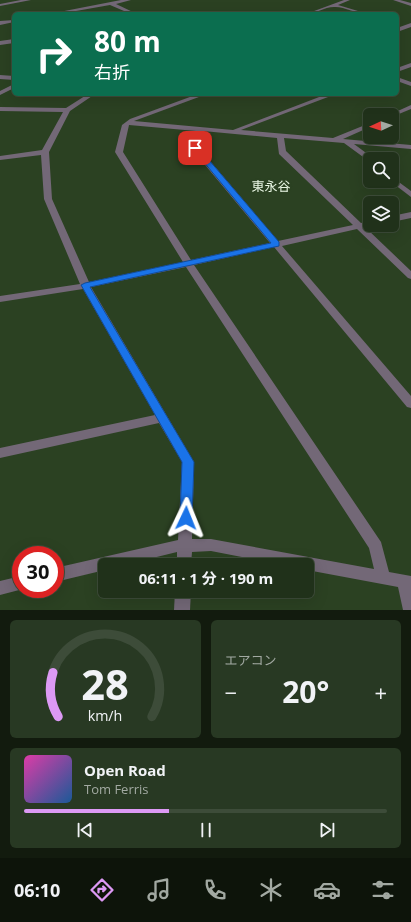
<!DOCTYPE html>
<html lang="ja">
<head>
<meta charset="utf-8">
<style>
  :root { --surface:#20311a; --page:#283923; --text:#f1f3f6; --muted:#a2a9a2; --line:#3d4c39; --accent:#dc99f4 }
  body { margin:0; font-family:"Open Sans","Noto Sans JP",sans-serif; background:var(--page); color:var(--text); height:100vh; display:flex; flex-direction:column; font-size:15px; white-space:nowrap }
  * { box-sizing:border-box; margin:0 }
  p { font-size:13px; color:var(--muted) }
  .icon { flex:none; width:22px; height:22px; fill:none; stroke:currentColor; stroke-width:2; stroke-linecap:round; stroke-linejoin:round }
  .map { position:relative; height:610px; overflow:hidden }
  .drawer { display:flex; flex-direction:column; gap:10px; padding:10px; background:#121b0e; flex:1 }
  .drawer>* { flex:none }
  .hud { position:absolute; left:12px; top:12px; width:387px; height:84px; border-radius:6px; box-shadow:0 4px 16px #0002,0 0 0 1px var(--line); background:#0b6e4f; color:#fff; overflow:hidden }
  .needle { width:26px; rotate:267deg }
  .controls { position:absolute; left:363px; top:108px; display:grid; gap:8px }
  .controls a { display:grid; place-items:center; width:36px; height:36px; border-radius:6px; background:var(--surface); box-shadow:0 4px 16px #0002,0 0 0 1px var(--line); font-size:20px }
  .speed { position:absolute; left:12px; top:546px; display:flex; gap:8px; font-size:20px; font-weight:700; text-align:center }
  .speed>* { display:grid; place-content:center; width:52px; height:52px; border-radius:50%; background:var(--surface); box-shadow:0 4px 16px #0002,0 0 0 1px var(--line); line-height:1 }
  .speed .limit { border:6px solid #d22; background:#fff; color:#111 }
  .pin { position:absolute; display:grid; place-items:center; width:34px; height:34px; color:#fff; margin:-17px; border-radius:8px; box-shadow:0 2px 6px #0006 }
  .me { position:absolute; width:44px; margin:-22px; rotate:2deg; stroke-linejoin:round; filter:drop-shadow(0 0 3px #0008) }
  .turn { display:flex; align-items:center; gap:14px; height:84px; padding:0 16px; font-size:18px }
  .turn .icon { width:52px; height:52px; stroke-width:2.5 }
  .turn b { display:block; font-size:28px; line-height:34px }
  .big { font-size:30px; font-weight:700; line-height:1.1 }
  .drawer .widget { flex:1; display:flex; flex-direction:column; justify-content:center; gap:6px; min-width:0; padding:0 14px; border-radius:6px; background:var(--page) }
  .drawer .dial { align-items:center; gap:0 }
  .dial svg { height:104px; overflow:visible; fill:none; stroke:var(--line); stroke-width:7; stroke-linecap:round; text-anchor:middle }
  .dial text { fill:var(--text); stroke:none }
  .song { display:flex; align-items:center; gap:12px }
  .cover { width:48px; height:48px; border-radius:6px; background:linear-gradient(135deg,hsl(320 70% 55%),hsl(210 70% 35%)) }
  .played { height:4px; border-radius:2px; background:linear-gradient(90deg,var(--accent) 40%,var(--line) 40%) }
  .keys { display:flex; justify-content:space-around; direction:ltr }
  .heat { display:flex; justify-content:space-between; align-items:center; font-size:22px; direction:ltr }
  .drawer .tiles { flex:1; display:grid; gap:10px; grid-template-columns:1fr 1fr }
  .widget:last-child { grid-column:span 2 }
  .trip { position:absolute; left:98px; top:558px; width:216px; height:40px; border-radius:6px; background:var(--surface); box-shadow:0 4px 16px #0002,0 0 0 1px var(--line); font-weight:700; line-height:40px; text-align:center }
  .tabs { display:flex; height:64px; justify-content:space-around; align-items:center; background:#0d140a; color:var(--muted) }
  .tabs .icon { width:28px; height:28px }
  .tabs .on { color:var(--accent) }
  .tabs b { font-size:18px; color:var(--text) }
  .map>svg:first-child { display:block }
</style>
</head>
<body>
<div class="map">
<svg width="411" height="610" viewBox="0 0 411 610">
  <rect width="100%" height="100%" fill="#2b4122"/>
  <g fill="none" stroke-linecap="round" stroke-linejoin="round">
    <g fill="#736877" fill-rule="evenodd">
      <path d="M 21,0 L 31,0 L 0,6 L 0,4 Z"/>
      <path d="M 121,0 L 131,0 L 116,4 L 137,14 L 131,14 L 110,5 L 59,14 L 49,14 Z"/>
      <path d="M 344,0 L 350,0 L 338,5 L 368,14 C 356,14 343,6 334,7 C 324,7 316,14 306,14 Z"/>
      <path d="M 393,0 L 400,0 L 411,3 L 411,6 Z"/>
      <path d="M 14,20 L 14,22 L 0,25 L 0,21 Z"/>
      <path d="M 411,23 L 411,27 L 397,32 L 397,28 Z"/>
      <path d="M 14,39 L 14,43 L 0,45 L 0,41 Z"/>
      <path d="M 411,63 L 411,67 L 397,72 L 397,68 Z"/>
      <path d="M 0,75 L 14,76 L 14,80 L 0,79 Z"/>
      <path d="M 397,77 L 411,82 L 411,86 L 397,81 Z"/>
      <path d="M 14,84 L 14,88 L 0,95 L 0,91 Z"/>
      <path d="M 88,94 L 95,94 L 70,111 L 49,152 L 52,199 L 89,282 L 183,262 L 115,152 L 122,125 L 130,119 L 198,94 L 207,94 L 134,121 L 233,130 L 327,94 L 336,94 L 241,130 L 333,138 L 370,123 L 370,127 L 343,139 L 411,145 L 411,149 L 354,144 L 373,158 L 370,159 L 370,162 L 344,143 L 284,138 L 286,151 L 361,223 L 370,221 L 370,225 L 374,225 L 366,228 L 411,271 L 411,279 L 408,278 L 357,229 L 282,246 L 411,396 L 411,408 L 407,407 L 274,247 L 194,265 L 381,542 L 389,572 L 411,576 L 411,610 L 403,610 L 398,587 L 307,570 L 307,565 L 282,565 L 211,551 L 192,552 L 191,565 L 177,565 L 177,552 L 124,565 L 105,565 L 105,570 L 55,582 L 55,568 L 178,540 L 182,462 L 159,423 L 0,458 L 0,448 L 155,415 L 83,289 L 0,302 L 0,296 L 80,284 L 44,199 L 41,155 L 0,160 L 0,156 L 42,150 L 63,112 L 0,111 L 0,107 L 66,108 ZM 129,125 L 196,131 L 191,148 L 270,243 L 191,260 L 123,152 ZM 203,131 L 277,138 L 279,154 L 353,225 L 278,241 L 199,148 ZM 186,267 L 369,548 L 374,569 L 211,539 L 192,539 L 194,462 L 91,287 Z"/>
      <path d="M 411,105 L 411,109 L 394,116 L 389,115 Z"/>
      <path d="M 392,177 L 411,191 L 411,197 L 390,181 L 392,181 Z"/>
      <path d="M 411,212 L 411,218 L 392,222 L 392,216 Z"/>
      <path d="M 21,576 L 21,589 L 23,589 L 0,595 L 0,581 Z"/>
      <path d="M 175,591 L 191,591 L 190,610 L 174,610 Z"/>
    </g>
  </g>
  <path fill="#1a73e8" stroke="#114b97" d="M 193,146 L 197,146 L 279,242 L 279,246 L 90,287 L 194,462 L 192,518 L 191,522 L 186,523 L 182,522 L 180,518 L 182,462 L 81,285 L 85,283 L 271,243 L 193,149 Z"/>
  <g text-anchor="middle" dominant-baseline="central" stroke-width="4" stroke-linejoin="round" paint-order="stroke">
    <g font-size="13" fill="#e9f7e4" stroke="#2b4122">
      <text x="271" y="186">東永谷</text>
    </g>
  </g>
</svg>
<div class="controls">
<a><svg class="needle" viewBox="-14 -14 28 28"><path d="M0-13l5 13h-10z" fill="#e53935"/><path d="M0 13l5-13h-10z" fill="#a2a9a2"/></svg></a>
<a><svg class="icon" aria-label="search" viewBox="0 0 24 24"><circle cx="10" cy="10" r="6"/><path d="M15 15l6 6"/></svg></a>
<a><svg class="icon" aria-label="layers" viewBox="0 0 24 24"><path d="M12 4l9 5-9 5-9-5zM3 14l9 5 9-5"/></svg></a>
</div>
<div class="speed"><div class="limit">30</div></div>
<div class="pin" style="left:195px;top:148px;background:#d93025"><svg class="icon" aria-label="arrive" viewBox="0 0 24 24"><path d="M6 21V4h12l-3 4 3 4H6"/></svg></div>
<svg class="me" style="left:186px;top:518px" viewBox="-20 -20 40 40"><path d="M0-17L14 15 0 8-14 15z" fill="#1a73e8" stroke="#fff" stroke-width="4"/></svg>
<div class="trip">06:11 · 1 分 · 190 m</div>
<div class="hud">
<div class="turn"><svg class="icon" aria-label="right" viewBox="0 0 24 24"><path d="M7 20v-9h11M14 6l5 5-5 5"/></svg><div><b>80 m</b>右折</div></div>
</div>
</div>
<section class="drawer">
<div class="tiles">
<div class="widget dial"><svg viewBox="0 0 100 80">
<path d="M14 69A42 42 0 1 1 86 69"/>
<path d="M14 69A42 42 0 0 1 10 35" stroke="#dc99f4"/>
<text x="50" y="56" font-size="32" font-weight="700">28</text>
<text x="50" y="72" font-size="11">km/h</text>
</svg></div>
<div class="widget"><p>エアコン</p>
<div class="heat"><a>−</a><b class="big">20°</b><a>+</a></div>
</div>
<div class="widget">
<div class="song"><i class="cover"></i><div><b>Open Road</b><p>Tom Ferris</p></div></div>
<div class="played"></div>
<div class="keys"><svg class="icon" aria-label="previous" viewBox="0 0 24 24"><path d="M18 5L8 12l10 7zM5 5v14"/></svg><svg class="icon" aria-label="pause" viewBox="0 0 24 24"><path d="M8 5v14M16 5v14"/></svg><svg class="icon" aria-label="next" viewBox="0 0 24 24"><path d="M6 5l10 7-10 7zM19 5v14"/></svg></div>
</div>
</div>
</section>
<nav class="tabs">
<b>06:10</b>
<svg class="icon on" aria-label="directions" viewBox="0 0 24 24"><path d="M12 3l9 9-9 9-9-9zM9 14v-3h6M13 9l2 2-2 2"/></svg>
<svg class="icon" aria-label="music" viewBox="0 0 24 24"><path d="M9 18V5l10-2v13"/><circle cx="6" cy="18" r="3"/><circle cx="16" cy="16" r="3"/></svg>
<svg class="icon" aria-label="phone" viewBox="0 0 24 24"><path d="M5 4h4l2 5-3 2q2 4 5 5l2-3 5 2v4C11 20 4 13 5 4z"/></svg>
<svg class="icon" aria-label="climate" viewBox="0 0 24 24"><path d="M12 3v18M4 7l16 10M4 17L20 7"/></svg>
<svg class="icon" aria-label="car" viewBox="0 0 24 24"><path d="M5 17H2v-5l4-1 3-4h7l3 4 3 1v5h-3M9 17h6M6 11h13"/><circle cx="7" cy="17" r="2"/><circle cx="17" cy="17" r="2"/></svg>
<svg class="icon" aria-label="filters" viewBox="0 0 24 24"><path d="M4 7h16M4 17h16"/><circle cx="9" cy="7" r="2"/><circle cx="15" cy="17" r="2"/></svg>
</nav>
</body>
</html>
